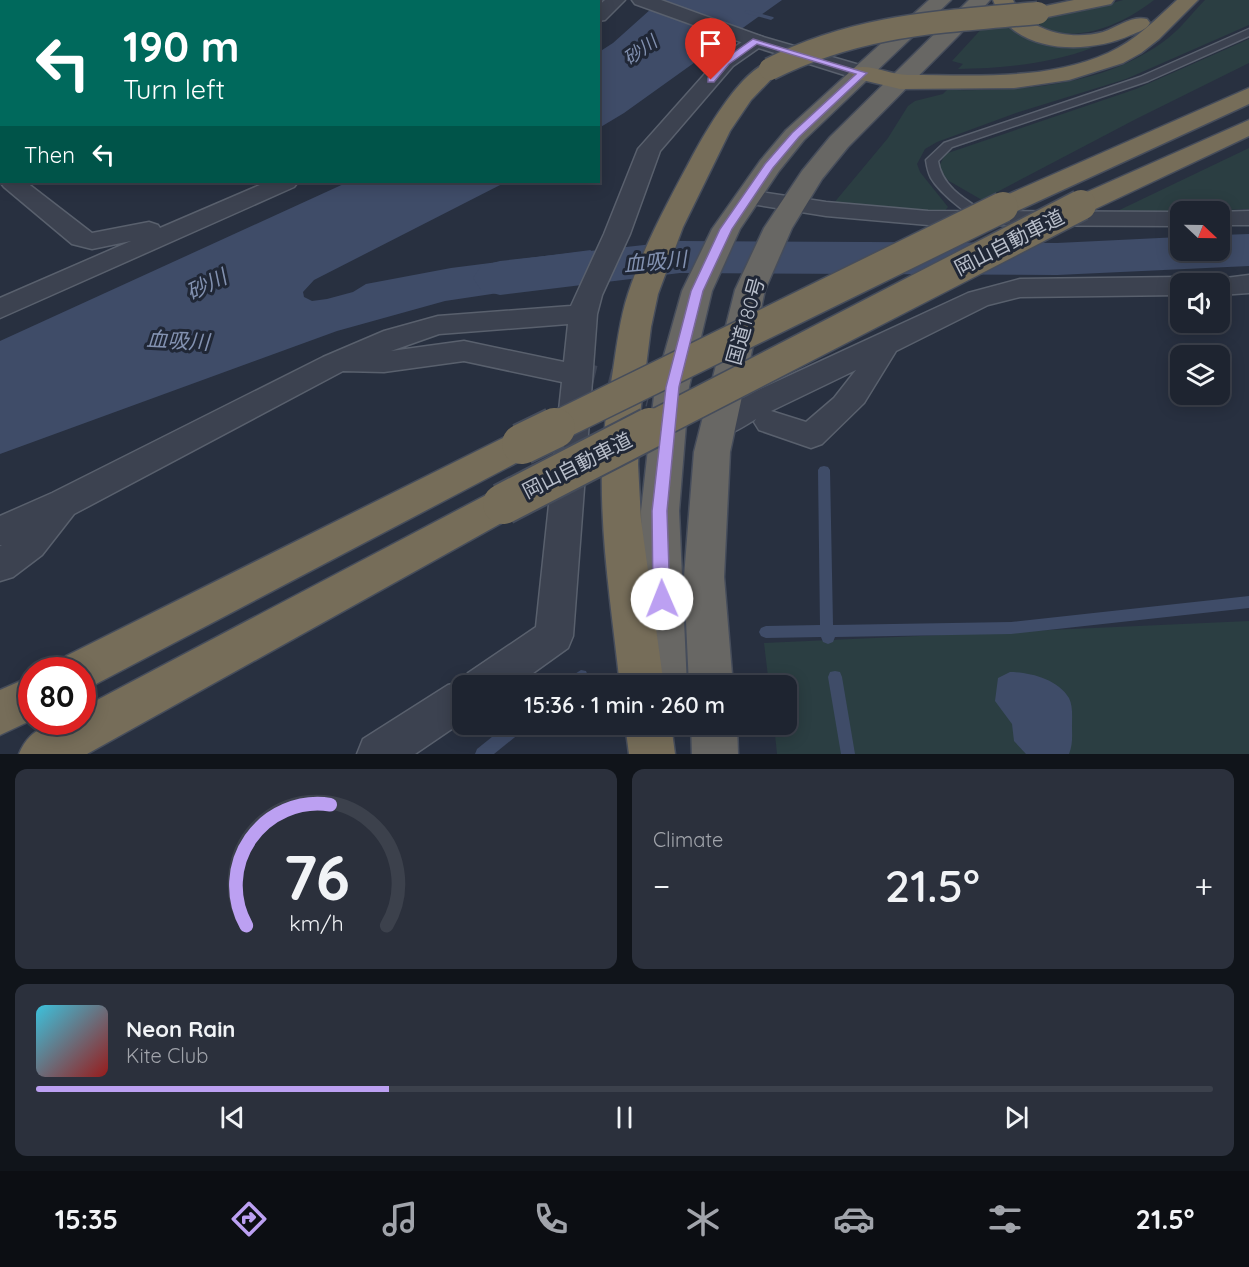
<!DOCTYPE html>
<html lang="en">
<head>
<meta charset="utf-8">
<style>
  :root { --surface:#1e2430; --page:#2b303c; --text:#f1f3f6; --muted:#a1a4ab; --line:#3c414c; --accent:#bca0f2 }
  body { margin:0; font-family:Quicksand,"Noto Sans JP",sans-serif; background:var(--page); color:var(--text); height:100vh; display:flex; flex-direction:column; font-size:22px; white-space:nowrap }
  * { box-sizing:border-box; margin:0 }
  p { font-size:20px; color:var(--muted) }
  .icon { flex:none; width:33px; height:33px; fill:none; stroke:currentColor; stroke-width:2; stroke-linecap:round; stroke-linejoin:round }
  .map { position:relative; height:754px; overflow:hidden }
  .details { display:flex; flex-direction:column; gap:15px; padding:15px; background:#10141a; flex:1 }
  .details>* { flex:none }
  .banner { position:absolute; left:0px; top:0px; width:600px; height:183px; box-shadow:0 3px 15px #0003,0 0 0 2px var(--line); background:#00695c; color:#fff; overflow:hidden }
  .needle { width:39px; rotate:112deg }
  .fabs { position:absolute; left:1170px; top:201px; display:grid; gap:12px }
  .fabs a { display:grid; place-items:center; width:60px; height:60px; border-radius:12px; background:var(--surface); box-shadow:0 3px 15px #0003,0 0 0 2px var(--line); font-size:30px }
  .speed { position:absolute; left:18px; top:657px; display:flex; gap:12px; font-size:30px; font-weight:700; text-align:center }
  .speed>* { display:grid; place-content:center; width:78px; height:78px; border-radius:50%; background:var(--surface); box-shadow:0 3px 15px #0003,0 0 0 2px var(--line); line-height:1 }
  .speed .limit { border:9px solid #d22; background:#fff; color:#111 }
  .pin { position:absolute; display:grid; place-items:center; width:51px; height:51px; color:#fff; margin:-62px -26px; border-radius:50% 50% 50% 0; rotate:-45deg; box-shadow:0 0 6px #0007 }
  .pin .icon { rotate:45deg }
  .me { position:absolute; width:66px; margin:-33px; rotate:359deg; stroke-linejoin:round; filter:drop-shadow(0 0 4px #0008) }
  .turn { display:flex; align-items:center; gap:21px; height:126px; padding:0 24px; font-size:27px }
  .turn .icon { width:78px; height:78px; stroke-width:2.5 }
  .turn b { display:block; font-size:42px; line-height:51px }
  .then { display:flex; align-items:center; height:57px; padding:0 24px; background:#0003; gap:12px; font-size:22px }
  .big { font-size:45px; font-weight:600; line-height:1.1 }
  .details .card { flex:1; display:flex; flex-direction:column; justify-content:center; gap:9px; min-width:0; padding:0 21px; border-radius:12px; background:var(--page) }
  .details .dial { align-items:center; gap:0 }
  .dial svg { height:156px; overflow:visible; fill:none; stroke:var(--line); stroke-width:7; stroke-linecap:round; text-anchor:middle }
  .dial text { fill:var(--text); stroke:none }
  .song { display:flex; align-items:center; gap:18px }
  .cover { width:72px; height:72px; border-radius:9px; background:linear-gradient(135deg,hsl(190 70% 55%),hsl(0 70% 35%)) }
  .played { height:6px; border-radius:3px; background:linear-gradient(90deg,var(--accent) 30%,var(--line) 30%) }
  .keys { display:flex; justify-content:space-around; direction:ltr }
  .heat { display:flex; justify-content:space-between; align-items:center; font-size:33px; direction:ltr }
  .details .tiles { flex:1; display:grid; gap:15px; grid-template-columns:1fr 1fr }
  .card:last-child { grid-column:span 2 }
  .trip { position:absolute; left:452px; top:675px; width:345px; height:60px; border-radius:12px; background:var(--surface); box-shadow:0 3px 15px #0003,0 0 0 2px var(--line); font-weight:600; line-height:60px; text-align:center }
  .menu { display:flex; height:96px; justify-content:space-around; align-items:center; background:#0c0e13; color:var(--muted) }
  .menu .icon { width:42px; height:42px }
  .menu .on { color:var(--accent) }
  .menu b { font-size:27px; color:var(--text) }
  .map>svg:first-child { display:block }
</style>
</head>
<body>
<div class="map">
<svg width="1249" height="754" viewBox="0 0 1249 754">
  <rect width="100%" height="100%" fill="#283040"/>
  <g fill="#2b3e42">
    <path d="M 1123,0 L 1154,0 C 1124,24 1067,51 1032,19 L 1083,11 Z"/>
    <path d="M 1205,0 L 1249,0 L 1249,25 L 1126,79 L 1019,112 L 937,142 L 925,149 L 917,164 L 920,172 L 948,207 L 944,212 L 833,204 L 888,138 L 908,106 L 915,101 L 943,94 L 947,90 C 1022,91 1100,87 1163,42 C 1180,30 1191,14 1205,0 Z"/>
    <path d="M 997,12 L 1074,46 L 1092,48 C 1049,64 1004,68 958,69 L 963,64 L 952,61 Z"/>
    <path d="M 1249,39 L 1249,63 L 1136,119 L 982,200 L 949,181 L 938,169 L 945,154 L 1136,89 Z"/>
    <path d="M 1249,148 L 1249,209 L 1109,215 Z"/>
    <path d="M 1249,621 L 1249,754 L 777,754 L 774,725 L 786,724 L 786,686 L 769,685 L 764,643 Z"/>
  </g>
  <g fill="#3f4c68">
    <path d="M 661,0 L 782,0 L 624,113 L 599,128 L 599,52 L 613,43 Z"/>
    <path d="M 348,182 L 506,182 L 314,280 L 303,292 L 304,297 L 312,301 L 327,299 L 353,292 L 366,284 L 451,268 L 591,250 L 577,281 L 445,301 L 337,331 L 0,454 L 0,341 Z"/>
    <path d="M 1010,672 C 1029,672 1058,679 1069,698 C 1073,706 1072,717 1072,726 C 1072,736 1073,744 1069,754 L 1026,754 L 1014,741 L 1012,724 L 995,701 L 998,678 Z"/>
  </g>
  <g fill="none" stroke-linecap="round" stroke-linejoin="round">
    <g fill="#3f4c68" fill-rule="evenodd">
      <path d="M 747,10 L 773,17 L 774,18 L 771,20 L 745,13 L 744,12 Z"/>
      <path d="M 824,466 L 828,467 L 830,470 L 833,625 L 1011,622 L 1249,596 L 1249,608 L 1011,634 L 835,637 L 833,642 L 828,644 L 823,642 L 821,637 L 766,638 L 761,636 L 759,632 L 761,628 L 766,626 L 820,625 L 818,470 L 820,467 Z"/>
      <path d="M 581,670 L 586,671 L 588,676 L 586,681 L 580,686 L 562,686 L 564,681 Z"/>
      <path d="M 835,671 L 840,672 L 842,677 L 855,754 L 841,754 L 828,677 L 830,672 Z"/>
      <path d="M 508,724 L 527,724 L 525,729 L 494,754 L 475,754 L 477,749 Z"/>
    </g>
    <path fill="#3f4c68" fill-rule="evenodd" d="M 1249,234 L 1249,266 L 1057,275 L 680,273 L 500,295 L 481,290 L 473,278 L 481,266 L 500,261 L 680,241 L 1057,243 L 1180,237 L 1180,250 L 1220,250 L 1220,235 Z"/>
    <path stroke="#3e4555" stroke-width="28" stroke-dasharray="28 14" stroke-linecap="butt" d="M 567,373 L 650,393"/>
    <g stroke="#59606d" stroke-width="3">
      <path id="service" d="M 1249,29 L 1249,36 L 1148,81 L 952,147 L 938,161 C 942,189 970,202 991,216 L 993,219 L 991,222 C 976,225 939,192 931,178 C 928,172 927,167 926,160 L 944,143 L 1140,77 Z"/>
    </g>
    <g stroke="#59606d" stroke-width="3">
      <g id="minor">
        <path d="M 605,0 L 625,0 L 605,20 L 598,21 L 598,6 Z"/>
        <path d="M 756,35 L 763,37 L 766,41 L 763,45 L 733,66 L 660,151 L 630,234 L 602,295 L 597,314 L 573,636 L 568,648 L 515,686 L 462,686 L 462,722 L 415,754 L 357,754 L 363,739 L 448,685 L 464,681 L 468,673 L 536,627 L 562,382 L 464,361 L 384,372 L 343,371 L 74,514 L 42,555 L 13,577 L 0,581 L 0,546 L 2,545 L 0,545 L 0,516 L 52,493 L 323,357 L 384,331 L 438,316 L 571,306 L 604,234 L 638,149 L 719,58 L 749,37 ZM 568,324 L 564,362 L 464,341 L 391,351 L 439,334 Z"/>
        <path d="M 2,180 L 26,182 L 92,233 L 149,222 L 158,225 L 160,228 L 267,182 L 298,182 L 294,187 L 0,318 L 0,298 L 131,241 L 92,249 L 72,244 L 4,187 L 0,182 Z"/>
        <path d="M 748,190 L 826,202 L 928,211 L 1180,212 L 1180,226 L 928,225 L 826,216 L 739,202 L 736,197 L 739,192 Z"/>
        <path d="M 1249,211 L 1249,225 L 1220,225 L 1220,212 L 1216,212 Z"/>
        <path d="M 1249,275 L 1249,293 L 1220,295 L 1220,284 L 1208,284 L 1210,280 Z"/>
        <path d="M 1180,277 L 1190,280 L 1192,284 L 1180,284 L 1180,295 L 1020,297 L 988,305 L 896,351 L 864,403 L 822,444 L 811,448 L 759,430 L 754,422 L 756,419 C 739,429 726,440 707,434 L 702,426 L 707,418 L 756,391 L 968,293 L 1020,279 ZM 856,370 L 834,398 L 806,422 L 771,411 Z"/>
      </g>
    </g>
    <g stroke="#59606d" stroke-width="3">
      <path id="tertiary" d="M 632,0 L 661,0 L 763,37 L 870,68 L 873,73 L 870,78 L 862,80 L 854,78 L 749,45 L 635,4 Z"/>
    </g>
    <g stroke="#464d5b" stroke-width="3">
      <g id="trunk">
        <path d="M 929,0 L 951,0 L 804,140 L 779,171 L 740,229 L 712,291 L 689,387 L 679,511 L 687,686 L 643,686 L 641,511 L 655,387 L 682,291 L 712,229 L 760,161 L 786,130 Z"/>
        <path d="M 969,0 L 990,0 L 959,35 L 848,147 L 822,179 L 792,228 L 765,290 L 730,452 L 724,577 L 733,686 L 689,686 L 684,577 L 694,452 L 735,290 L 764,228 L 802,171 L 830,137 Z"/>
        <path d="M 691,724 L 737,724 L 738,754 L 692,754 Z"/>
      </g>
    </g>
    <g stroke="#464d5b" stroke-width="3">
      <g id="motorway">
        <path d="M 993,0 L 1013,0 C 1027,32 1071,41 1103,32 C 1118,27 1132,15 1147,19 L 1150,23 C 1146,30 1138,32 1131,35 C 1096,51 1041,54 1010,27 C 1002,20 997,10 993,0 Z"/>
        <path d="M 1074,0 L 1114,0 L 1111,4 L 1038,19 L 1031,17 L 1028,13 L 1031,9 Z"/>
        <path d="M 1177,0 L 1198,0 L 1159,39 L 1141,53 L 1123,63 L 1069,80 L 1014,88 L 900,89 L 854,78 L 851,73 L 854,68 C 872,64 890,75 908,75 C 974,75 1046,81 1108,53 C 1135,41 1155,20 1177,0 Z"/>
        <path d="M 770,62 L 778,64 L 781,69 L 751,100 L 730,131 L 683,227 L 658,294 L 651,327 L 640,414 L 638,464 L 641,520 L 664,686 L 620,686 C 612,612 600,538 602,464 C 603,432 608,401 613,370 C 617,344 620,318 628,294 C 644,245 669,200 693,155 C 707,129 742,69 770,62 Z"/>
        <path d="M 1249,88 L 1249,104 L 1013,213 L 1003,215 L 993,213 L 989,207 L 993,201 Z"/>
        <path d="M 1249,120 L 1249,136 L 1091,211 L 1081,213 L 1071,211 L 1068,205 L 1071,199 Z"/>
        <path d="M 522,431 L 535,435 L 540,444 L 535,453 L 96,684 L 82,690 L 82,670 L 60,670 L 66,656 L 509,435 Z"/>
        <path d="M 503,489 L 516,493 L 522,504 L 516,515 L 87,754 L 19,754 C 31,725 53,722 82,722 L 82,708 L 490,493 Z"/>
        <path d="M 32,676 L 32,720 L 0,735 L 0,690 Z"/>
        <path d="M 625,724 L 671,724 L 675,754 L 629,754 Z"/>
      </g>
    </g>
    <use href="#service" fill="#3c4250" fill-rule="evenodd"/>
    <use href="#minor" fill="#3c4250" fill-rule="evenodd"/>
    <use href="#tertiary" fill="#3c4250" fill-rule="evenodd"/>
    <use href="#trunk" fill="#686764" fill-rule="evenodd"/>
    <use href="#motorway" fill="#766d59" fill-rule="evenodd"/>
    <g stroke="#464d5b" stroke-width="25" stroke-linecap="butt">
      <path id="motorway-bridge-far2" d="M 770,69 C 860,24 941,22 1038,13"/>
    </g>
    <g stroke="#464d5b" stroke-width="33" stroke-linecap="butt">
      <g id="motorway-bridge-far1">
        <path d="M 551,429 L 1003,207"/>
        <path d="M 647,429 L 1081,205"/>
      </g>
    </g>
    <g stroke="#464d5b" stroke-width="44" stroke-linecap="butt">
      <g id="motorway-bridge">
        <path d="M 522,444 L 555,428"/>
        <path d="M 503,504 L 650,428"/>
      </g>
    </g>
    <use href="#motorway-bridge-far2" stroke="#766d59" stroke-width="22"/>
    <use href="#motorway-bridge-far1" stroke="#766d59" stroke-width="30"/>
    <use href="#motorway-bridge" stroke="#766d59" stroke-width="40"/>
  </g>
  <path fill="#bca0f2" stroke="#7a689d" stroke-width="1.5" d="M 753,39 L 867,73 L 799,137 L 773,168 L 732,229 L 703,291 L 679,387 L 667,511 L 670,599 L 668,604 L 662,606 L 656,604 L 653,599 L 652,511 L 666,387 L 691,291 L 720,229 L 765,164 L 792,133 L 856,74 L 757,44 L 729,64 L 714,82 L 708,82 L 708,78 L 723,60 Z"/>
  <g text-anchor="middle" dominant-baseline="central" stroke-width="6" stroke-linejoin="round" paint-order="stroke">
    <g font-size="18" font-style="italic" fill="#8291b0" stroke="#202736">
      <text transform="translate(640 50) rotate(-35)">砂川</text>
    </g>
    <g font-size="20" fill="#b8beca" stroke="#202736">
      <text transform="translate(1009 242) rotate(-27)">岡山自動車道</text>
      <text transform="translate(745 321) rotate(-74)">国道180号</text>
      <text transform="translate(577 465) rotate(-27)">岡山自動車道</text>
    </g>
    <g font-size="21" font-style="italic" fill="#8291b0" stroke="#202736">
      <text transform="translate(655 261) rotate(-5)">血吸川</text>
      <text transform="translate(206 284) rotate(-26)">砂川</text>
      <text transform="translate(178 340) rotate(3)">血吸川</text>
    </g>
  </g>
</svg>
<div class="fabs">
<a><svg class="needle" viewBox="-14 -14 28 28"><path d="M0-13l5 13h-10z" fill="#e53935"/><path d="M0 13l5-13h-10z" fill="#a1a4ab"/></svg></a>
<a><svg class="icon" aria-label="sound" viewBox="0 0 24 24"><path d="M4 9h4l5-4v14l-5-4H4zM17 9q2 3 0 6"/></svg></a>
<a><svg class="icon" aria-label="layers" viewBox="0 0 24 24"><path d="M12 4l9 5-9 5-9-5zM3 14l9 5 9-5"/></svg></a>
</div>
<div class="speed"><div class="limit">80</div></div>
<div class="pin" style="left:711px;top:80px;background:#d93025"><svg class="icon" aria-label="arrive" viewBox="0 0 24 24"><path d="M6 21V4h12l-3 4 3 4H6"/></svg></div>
<svg class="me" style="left:662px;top:599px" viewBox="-20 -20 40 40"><circle r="19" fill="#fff"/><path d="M0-13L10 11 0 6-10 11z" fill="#bca0f2"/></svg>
<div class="trip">15:36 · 1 min · 260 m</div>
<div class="banner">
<div class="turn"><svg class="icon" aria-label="left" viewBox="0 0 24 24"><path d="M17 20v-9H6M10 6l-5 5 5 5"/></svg><div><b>190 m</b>Turn left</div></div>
<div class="then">Then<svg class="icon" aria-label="left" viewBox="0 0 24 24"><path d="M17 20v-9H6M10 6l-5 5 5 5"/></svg></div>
</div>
</div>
<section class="details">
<div class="tiles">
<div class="card dial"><svg viewBox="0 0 100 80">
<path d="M14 69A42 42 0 1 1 86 69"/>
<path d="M14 69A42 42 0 0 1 57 7" stroke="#bca0f2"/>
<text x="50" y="56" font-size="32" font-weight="700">76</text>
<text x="50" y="72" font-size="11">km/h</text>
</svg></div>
<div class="card"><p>Climate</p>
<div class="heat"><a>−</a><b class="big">21.5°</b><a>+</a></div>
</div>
<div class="card">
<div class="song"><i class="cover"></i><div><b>Neon Rain</b><p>Kite Club</p></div></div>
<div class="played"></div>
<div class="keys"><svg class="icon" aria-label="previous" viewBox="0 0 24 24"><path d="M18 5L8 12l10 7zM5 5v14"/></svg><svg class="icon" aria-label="pause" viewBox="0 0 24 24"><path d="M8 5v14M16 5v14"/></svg><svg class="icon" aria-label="next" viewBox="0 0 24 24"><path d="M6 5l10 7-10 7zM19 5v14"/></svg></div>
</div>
</div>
</section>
<nav class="menu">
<b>15:35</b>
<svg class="icon on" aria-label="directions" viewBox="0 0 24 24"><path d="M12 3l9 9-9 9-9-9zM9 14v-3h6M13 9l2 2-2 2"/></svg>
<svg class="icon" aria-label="music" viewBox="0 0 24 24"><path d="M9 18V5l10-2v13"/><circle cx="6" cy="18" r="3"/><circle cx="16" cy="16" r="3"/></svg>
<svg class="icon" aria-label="phone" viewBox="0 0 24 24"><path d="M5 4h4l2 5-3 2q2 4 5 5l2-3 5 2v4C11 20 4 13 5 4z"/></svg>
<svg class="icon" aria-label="climate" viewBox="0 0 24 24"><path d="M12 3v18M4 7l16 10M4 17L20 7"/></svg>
<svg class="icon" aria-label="car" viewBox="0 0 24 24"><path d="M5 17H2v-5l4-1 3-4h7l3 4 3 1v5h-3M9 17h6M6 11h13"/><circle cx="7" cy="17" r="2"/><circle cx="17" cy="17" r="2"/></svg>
<svg class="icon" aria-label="filters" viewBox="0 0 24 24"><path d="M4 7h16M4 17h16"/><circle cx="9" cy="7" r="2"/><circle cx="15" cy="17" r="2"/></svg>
<b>21.5°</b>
</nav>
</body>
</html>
